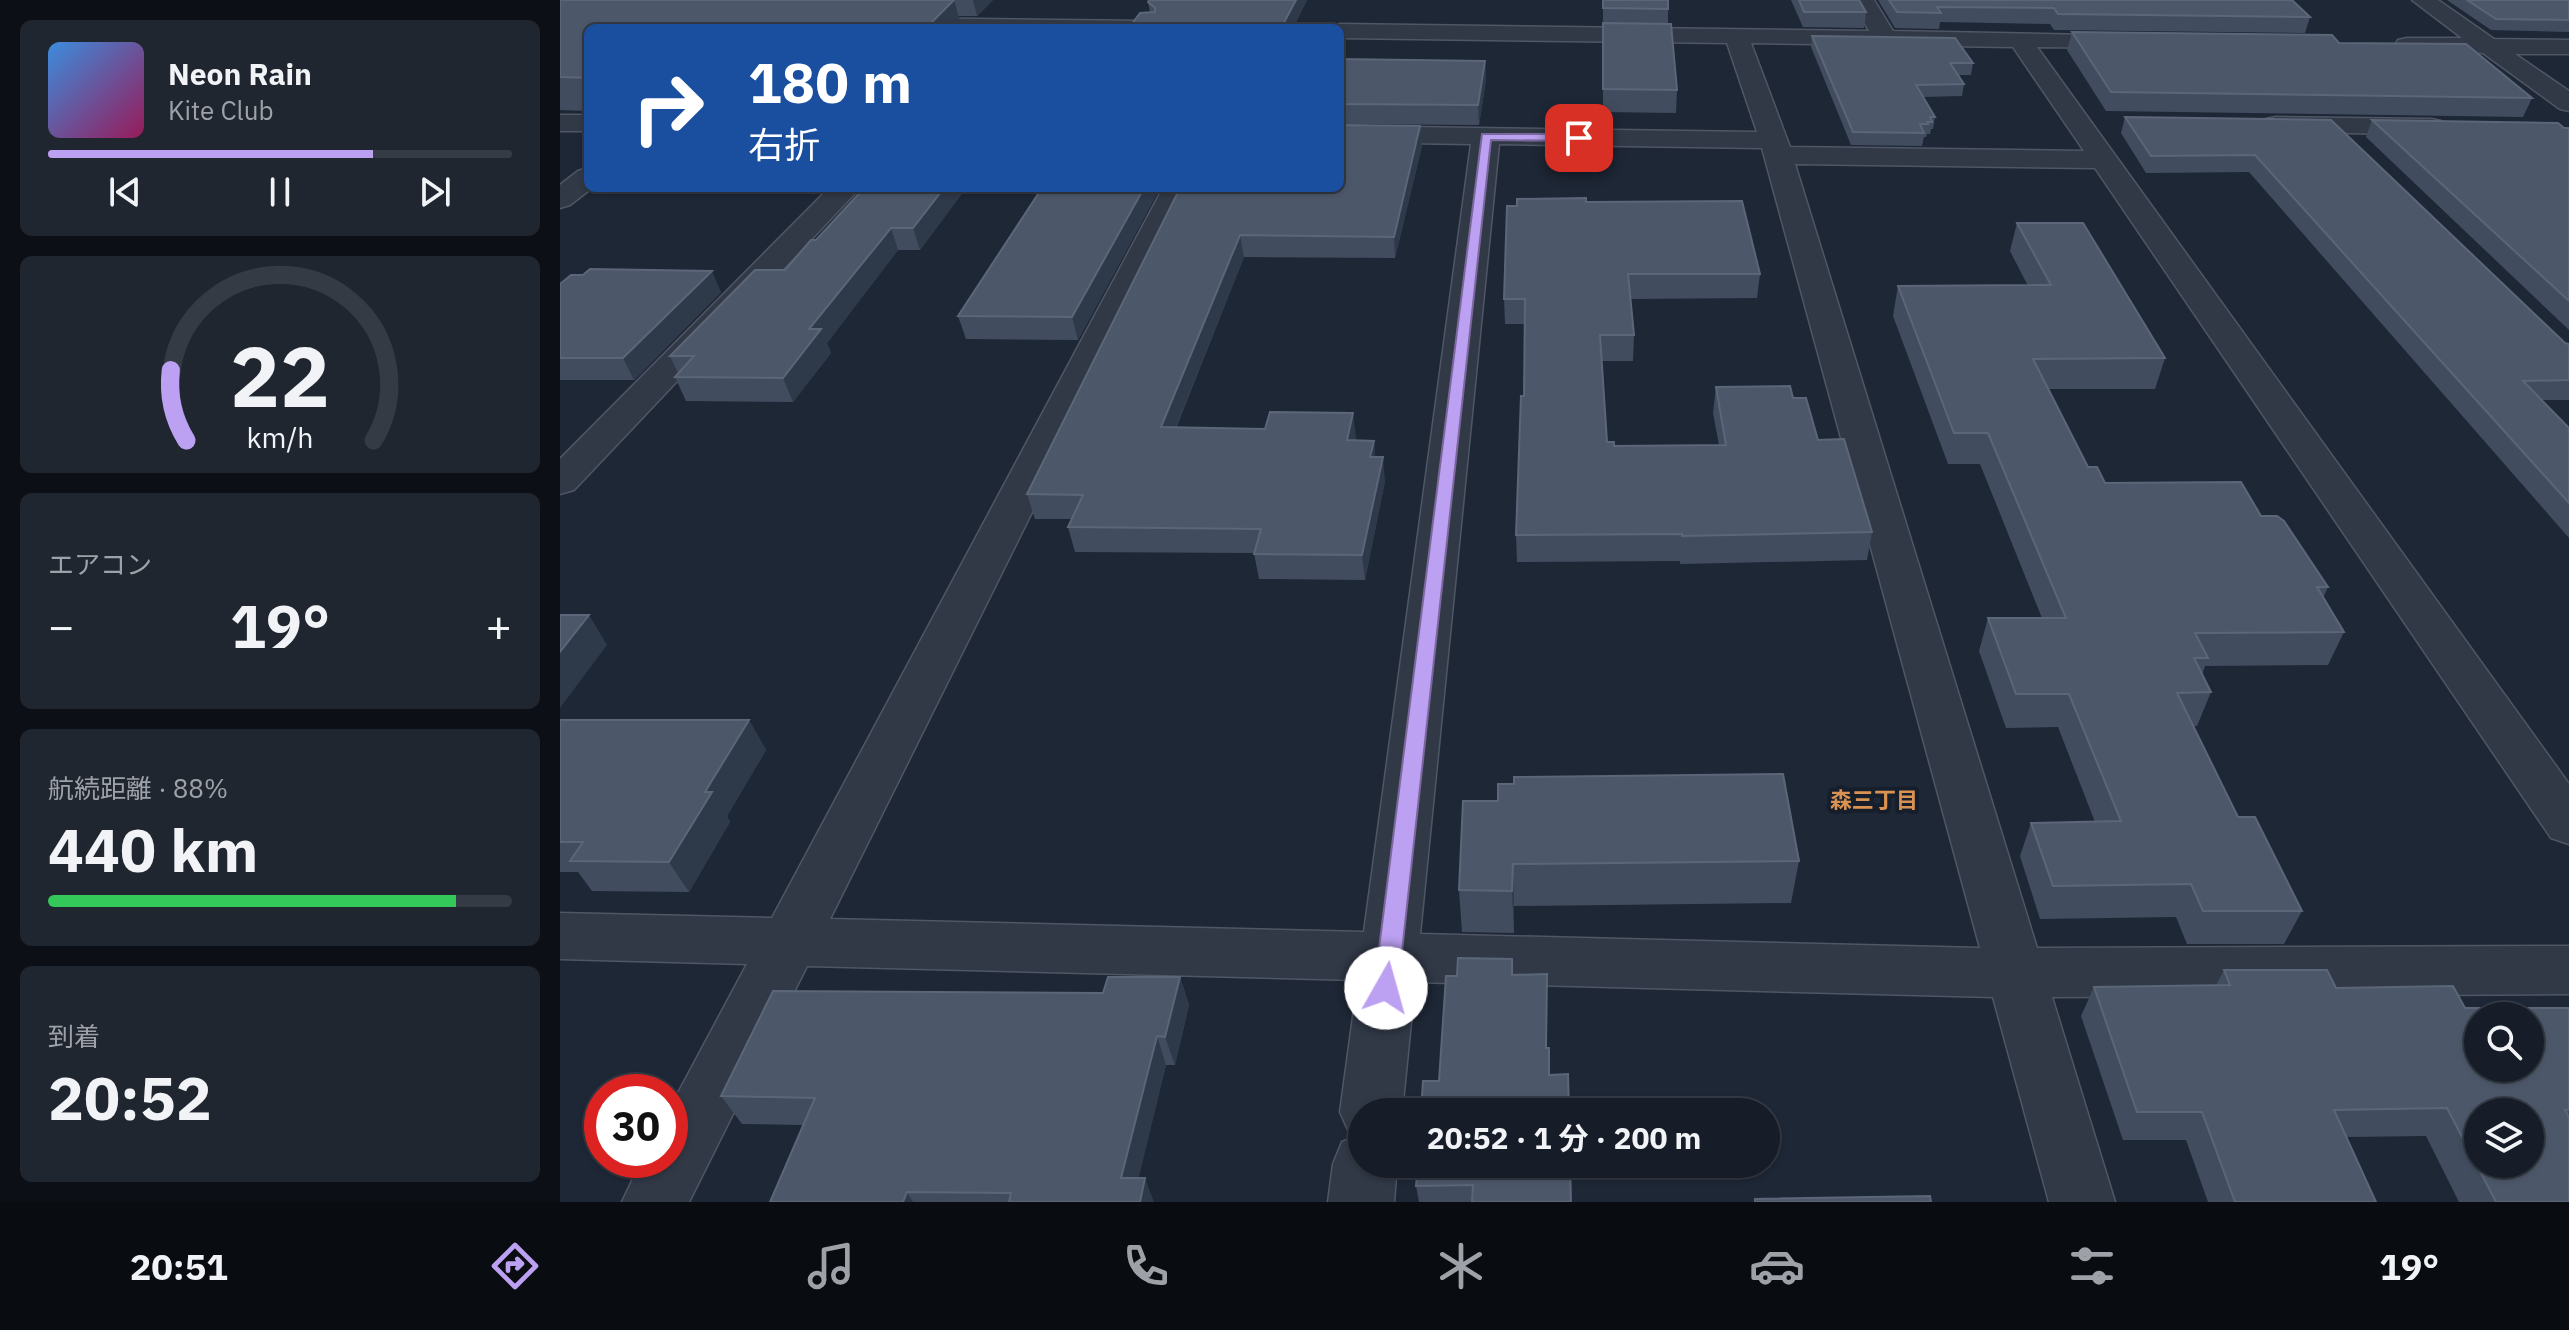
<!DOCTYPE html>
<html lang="ja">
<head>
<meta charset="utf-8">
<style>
  :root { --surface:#161d28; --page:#1f2630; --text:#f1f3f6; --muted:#9ea2a8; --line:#353b45; --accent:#bca0f2 }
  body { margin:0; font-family:"IBM Plex Sans","Noto Sans JP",sans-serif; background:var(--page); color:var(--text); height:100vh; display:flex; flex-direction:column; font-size:30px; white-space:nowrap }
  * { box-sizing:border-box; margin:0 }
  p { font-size:26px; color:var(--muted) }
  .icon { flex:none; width:44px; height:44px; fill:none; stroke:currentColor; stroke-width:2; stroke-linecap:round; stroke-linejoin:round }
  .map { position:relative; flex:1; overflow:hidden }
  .panel { display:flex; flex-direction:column; gap:20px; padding:20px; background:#0c1016; width:560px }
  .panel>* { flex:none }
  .hud { position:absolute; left:24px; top:24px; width:760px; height:168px; border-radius:12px; box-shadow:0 2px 6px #0004,0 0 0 2px var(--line); background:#1a4fa0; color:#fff; overflow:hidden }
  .fabs { position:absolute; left:1904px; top:1002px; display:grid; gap:16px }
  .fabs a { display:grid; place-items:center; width:80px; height:80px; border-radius:50%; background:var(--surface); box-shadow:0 2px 6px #0004,0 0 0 2px var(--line); font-size:40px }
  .speed { position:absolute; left:24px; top:1074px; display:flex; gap:16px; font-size:40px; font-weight:700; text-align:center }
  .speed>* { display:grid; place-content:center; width:104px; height:104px; border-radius:50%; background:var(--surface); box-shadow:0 2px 6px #0004,0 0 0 2px var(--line); line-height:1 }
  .speed .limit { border:12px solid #d22; background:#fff; color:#111 }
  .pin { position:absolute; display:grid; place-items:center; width:68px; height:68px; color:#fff; margin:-34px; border-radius:16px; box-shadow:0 4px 12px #0006 }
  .me { position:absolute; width:88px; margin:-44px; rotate:7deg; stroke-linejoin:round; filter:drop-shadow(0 0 6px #0008) }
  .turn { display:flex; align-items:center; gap:28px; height:168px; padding:0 32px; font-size:36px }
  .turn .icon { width:104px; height:104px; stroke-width:2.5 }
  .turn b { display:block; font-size:56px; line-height:68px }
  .big { font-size:60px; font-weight:700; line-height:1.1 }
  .panel .card { flex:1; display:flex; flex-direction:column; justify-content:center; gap:12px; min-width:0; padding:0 28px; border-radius:12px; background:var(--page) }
  .panel .dial { align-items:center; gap:0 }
  .dial svg { height:208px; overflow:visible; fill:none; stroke:var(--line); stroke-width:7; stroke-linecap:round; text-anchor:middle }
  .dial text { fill:var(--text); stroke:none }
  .song { display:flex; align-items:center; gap:24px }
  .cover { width:96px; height:96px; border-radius:12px; background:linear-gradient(135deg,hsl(210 70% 55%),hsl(330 70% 35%)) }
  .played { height:8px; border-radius:4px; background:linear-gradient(90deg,var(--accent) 70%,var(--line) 70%) }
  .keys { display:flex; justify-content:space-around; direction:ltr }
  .heat { display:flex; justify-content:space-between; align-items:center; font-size:44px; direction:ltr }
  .charge { height:12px; border-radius:6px; background:linear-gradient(90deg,#34c759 88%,var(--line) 0) }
  .trip { position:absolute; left:788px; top:1098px; width:432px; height:80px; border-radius:40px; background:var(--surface); box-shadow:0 2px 6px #0004,0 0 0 2px var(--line); font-weight:700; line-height:80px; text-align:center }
  .menu { display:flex; height:128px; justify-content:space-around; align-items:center; background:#090c10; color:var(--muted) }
  .menu .icon { width:56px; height:56px }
  .menu .active { color:var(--accent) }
  .menu b { font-size:36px; color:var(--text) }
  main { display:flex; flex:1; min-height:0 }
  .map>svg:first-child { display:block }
</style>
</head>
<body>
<main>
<section class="panel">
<div class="card">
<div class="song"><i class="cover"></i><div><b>Neon Rain</b><p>Kite Club</p></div></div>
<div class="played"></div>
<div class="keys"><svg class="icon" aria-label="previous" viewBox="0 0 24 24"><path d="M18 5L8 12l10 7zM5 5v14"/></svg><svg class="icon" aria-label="pause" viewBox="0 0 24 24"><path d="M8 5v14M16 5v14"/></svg><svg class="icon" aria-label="next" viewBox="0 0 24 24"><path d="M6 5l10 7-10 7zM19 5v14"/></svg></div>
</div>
<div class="card dial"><svg viewBox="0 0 100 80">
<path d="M14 69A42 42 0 1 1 86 69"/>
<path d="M14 69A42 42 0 0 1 8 42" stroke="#bca0f2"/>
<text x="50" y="56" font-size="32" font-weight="700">22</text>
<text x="50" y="72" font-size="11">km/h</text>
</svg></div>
<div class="card"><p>エアコン</p>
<div class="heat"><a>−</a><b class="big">19°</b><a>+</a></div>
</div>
<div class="card"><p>航続距離 · 88%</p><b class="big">440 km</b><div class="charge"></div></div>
<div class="card"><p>到着</p><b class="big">20:52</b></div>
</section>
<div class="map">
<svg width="2009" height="1202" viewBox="0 0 2009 1202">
  <rect width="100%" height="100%" fill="#1e2736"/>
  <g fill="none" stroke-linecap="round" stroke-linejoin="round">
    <g stroke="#4f5665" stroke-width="3">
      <g id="minor">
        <path d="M 1292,0 L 1314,0 L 1333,31 L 1579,36 L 1583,41 L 1579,46 L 1571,48 L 1477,47 L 2009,784 L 2009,844 L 1991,838 L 1535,168 L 1235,164 L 1477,948 L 2009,946 L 2009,994 L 1492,997 L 1555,1202 L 1489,1202 L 1433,997 L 855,982 L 842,1112 L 802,1112 L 802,1164 L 837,1164 L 834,1202 L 768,1202 L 773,1164 L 782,1142 L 798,1136 L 789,1132 L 780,1112 L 798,980 L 247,966 L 129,1202 L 62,1202 L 82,1160 L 110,1160 L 110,1108 L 187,964 L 0,959 L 0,913 L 212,918 L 603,188 L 633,188 L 270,919 L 804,932 L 911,144 L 780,142 L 780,126 L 1197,132 L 1167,43 L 780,38 L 780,28 L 770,28 L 780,24 L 1309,31 ZM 1191,43 L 1453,47 L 1524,151 L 1230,147 ZM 939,144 L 1202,148 L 1420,948 L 860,934 Z"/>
        <path d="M 1852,0 L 1878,0 L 1934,39 L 2009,40 L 2009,54 L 1955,54 L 2009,91 L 2009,111 L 2000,109 L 1923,53 L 1838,50 L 1835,45 L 1838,40 L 1847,38 L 1902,38 Z"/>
        <path d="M 342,18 L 584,21 L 592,23 L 596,28 L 332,28 L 330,25 L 334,20 Z"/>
        <rect x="0" y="115" width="28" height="16"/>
        <path d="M 1716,117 L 1871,119 L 1881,121 L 1885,127 L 1881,133 L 1871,135 L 1706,131 L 1703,125 L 1706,119 Z"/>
        <path d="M 28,168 L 28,188 L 32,188 L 10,205 L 0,208 L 0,185 L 18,171 Z"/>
        <path d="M 269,188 L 300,188 L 14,490 L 0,494 L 0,459 Z"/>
      </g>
    </g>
    <use href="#minor" fill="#313947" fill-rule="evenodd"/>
  </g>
  <g fill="#414d5f">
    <path d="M 0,0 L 433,0 L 417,16 L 398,16 L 402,28 L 28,28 L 28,111 L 0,110 Z"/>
    <path d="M 747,0 L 733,28 L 569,28 L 590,12 L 588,2 Z"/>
    <path d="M 1043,0 L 1108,9 L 1108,24 L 1117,90 L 1116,113 L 1043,112 Z"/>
    <path d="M 1231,0 L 1299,0 L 1306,12 L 1304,28 L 1243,27 Z"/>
    <path d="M 1318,0 L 1732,0 L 1750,17 L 1745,33 L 1494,30 L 1490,24 L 1380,22 L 1379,29 L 1335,28 Z"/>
    <path d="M 1887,0 L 2009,0 L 2009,32 L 1931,30 Z"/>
    <path d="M 1512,32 L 1779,43 L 1972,98 L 1963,117 L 1546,111 L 1507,50 Z"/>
    <path d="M 1252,36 L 1413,63 L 1411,75 L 1398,75 L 1404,84 L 1402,96 L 1363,97 L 1375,117 L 1373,129 L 1371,129 L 1370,134 L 1367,134 L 1366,137 L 1364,137 L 1362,146 L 1291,145 L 1251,47 Z"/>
    <path d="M 780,59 L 925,61 L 926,80 L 919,125 L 780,124 Z"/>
    <path d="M 1565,117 L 1771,120 L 2005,343 L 2009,344 L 2009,400 L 1982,400 L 2009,428 L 2009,538 L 1689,172 L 1586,173 L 1561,133 Z"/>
    <path d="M 1812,120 L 2009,128 L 2009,330 L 1806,137 Z"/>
    <path d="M 860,126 L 862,146 L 835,258 L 684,257 L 616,428 L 796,437 L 795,441 L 814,441 L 815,457 L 825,481 L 805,580 L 699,579 L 694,553 L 515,552 L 508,527 L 512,519 L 475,519 L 467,494 L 620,188 Z"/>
    <path d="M 406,188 L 360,250 L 338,250 L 267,343 L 271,353 L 233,402 L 126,401 L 115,377 L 118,373 L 110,356 L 225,270 L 256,240 Z"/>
    <path d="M 482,188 L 600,188 L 518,340 L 406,339 L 398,316 Z"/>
    <path d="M 1026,202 L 1200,274 L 1197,298 L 1071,299 L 1074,335 L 1073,361 L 1042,361 L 1047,442 L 1054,446 L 1159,445 L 1153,413 L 1156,387 L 1233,398 L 1312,532 L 1307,560 L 1120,564 L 1120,561 L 957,562 L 956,535 L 964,396 L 965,324 L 945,324 L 944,299 Z"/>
    <path d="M 1457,223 L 1605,358 L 1595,389 L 1488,389 L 1528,467 L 1545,483 L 1701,516 L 1768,587 L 1763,598 L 1784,632 L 1768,665 L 1645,666 L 1642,675 L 1651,692 L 1637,726 L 1633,726 L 1678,817 L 1742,911 L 1724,944 L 1627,944 L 1616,917 L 1480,919 L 1460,856 L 1471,823 L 1535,822 L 1498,727 L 1446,728 L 1419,651 L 1428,618 L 1482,618 L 1420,464 L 1388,464 L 1333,316 L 1338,286 L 1468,286 L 1450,251 Z"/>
    <path d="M 0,284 L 161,292 L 74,380 L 0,380 Z"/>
    <path d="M 0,720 L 189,720 L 206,750 L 167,816 L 170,822 L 129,892 L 32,891 L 18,872 L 0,872 Z"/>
    <path d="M 903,801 L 1239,861 L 1231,903 L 954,906 L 954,933 L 902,932 L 899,890 Z"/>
    <path d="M 1664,970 L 1905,1008 L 2009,1008 L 2009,1202 L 1899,1202 L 1866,1136 L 1786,1137 L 1816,1202 L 1648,1202 L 1626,1140 L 1563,1140 L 1521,1016 L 1534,987 L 1656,985 Z"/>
    <path d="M 620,977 L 629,1005 L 615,1065 L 606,1065 L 578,1178 L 594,1202 L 210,1202 L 243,1125 L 182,1124 L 161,1096 L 543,993 Z"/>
    <path d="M 858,1164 L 1011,1202 L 859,1202 L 856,1186 Z"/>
  </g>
  <g fill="#2e394a">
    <path d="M 394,0 L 402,28 L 366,28 Z"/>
    <path d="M 413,0 L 433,0 L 417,16 Z"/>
    <path d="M 736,0 L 747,0 L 733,28 L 721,28 Z"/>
    <path d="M 925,61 L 926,80 L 919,125 L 918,105 Z"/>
    <path d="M 860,126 L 862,146 L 835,258 L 834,237 Z"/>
    <path d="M 384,188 L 406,188 L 360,250 L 353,228 Z"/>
    <path d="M 584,188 L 600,188 L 518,340 L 512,317 Z"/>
    <path d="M 331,228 L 338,250 L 267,343 L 271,353 L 233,402 L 223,378 L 249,329 Z"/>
    <path d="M 680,235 L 684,257 L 606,451 L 601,427 Z"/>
    <path d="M 152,271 L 161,292 L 74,380 L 63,358 Z"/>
    <path d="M 793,413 L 796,437 L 790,465 L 787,440 Z"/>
    <path d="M 814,441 L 816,465 L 810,457 Z"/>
    <path d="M 823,457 L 825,481 L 805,580 L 802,555 Z"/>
    <path d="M 29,615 L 47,645 L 0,708 L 0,652 Z"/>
    <path d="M 189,720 L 206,750 L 167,816 L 170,822 L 129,892 L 109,862 L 145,792 Z"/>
    <path d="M 953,864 L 954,906 L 954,933 L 952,891 Z"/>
    <path d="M 620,977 L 629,1005 L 615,1065 L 605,1037 Z"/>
    <path d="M 597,1036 L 606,1065 L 573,1202 L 561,1178 Z"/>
    <path d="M 585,1178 L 594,1202 L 580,1202 Z"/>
    <path d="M 347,1192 L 353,1202 L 343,1202 Z"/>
  </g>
  <g fill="#4c586a" stroke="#5b6678" stroke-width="2" fill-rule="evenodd">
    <path d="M 0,0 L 394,0 L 366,28 L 28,28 L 28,78 L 0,77 Z"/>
    <path d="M 589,0 L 736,0 L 721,28 L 569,28 L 580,13 L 595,12 L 595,8 L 588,2 Z"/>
    <path d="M 1043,0 L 1108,0 L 1108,9 L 1043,8 Z"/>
    <path d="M 1239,0 L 1299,0 L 1306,12 L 1244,12 Z"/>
    <path d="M 1329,0 L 1732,0 L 1750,17 L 1498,14 L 1494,8 L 1377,7 L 1381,13 L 1337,12 Z"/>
    <path d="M 1907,0 L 2009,0 L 2009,20 L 1936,19 Z"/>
    <path d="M 1043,23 L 1111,24 L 1117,90 L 1043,89 Z"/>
    <path d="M 1512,32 L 1772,35 L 1779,43 L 1906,44 L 1972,98 L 1551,92 Z"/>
    <path d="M 1252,36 L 1395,38 L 1413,63 L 1390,63 L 1404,84 L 1356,85 L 1375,117 L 1370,117 L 1372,122 L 1367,122 L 1368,124 L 1360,124 L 1364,133 L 1293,132 Z"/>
    <path d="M 780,59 L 925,61 L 918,105 L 780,104 Z"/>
    <path d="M 1565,117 L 1771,120 L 2005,343 L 2009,344 L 2009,380 L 1963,381 L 2009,428 L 2009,503 L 1695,155 L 1591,156 Z"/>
    <path d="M 1812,120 L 1998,123 L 2004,128 L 2009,128 L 2009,301 Z"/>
    <path d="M 780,125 L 860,126 L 834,237 L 680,235 L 601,427 L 705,429 L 710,412 L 793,413 L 787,440 L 814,441 L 810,457 L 823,457 L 802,555 L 694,554 L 701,529 L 508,527 L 523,495 L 467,494 L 620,188 L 780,188 Z"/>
    <path d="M 304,188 L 384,188 L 353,228 L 331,228 L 249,329 L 261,329 L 223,378 L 115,377 L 134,356 L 110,356 L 195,270 L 225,270 L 251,240 L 256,240 Z"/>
    <path d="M 482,188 L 584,188 L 512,317 L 398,316 Z"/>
    <path d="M 1026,198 L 1026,202 L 1182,201 L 1200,274 L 1068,274 L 1074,335 L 1040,335 L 1047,442 L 1054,442 L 1054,446 L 1166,445 L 1156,387 L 1230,386 L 1233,398 L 1246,398 L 1258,440 L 1284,439 L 1312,532 L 1122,536 L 1122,534 L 956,535 L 961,396 L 964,396 L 965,299 L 944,299 L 947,206 L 957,206 L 957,199 Z"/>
    <path d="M 1457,223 L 1523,223 L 1605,358 L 1473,359 L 1528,467 L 1537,467 L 1545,483 L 1681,482 L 1701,516 L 1717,516 L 1724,521 L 1768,587 L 1757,587 L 1784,632 L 1635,633 L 1648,658 L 1634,658 L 1651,692 L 1617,693 L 1678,817 L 1695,817 L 1742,911 L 1643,911 L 1631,884 L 1493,886 L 1471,823 L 1561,821 L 1509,694 L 1456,694 L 1428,618 L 1506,618 L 1428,433 L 1394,433 L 1338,286 L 1491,285 Z"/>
    <path d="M 30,269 L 152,271 L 63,358 L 0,358 L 0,284 L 11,275 L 23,275 Z"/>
    <path d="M 0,615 L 29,615 L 0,652 Z"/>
    <path d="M 0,720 L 189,720 L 145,792 L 152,792 L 109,862 L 10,861 L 23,842 L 0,842 Z"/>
    <path d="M 1223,774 L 1239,861 L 953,864 L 952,891 L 899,890 L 903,801 L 938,801 L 938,784 L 954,784 L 954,777 Z"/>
    <path d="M 898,958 L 952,959 L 952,975 L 987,974 L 986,1048 L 989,1048 L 989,1075 L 1008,1074 L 1009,1112 L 861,1112 L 863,1081 L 879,1081 L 886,976 L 897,976 Z"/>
    <path d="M 1664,970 L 1767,970 L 1776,988 L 1893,986 L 1905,1008 L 2009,1008 L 2009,1110 L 2005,1110 L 2009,1117 L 2009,1202 L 1936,1202 L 1887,1108 L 1774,1110 L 1816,1202 L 1675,1202 L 1642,1112 L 1577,1112 L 1534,987 L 1670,985 ZM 1918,1016 L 1970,1016 L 1970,1068 L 1918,1068 ZM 1918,1112 L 1970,1112 L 1970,1164 L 1918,1164 Z"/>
    <path d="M 548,977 L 620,977 L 605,1037 L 597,1036 L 561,1178 L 585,1178 L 580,1202 L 449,1202 L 451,1193 L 347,1192 L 343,1202 L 210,1202 L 255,1098 L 161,1096 L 213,991 L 543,993 Z"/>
    <path d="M 858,1164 L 1010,1164 L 1011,1202 L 912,1202 L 913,1185 L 856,1186 Z"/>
    <path d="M 1370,1196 L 1371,1202 L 1195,1202 L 1195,1199 Z"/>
  </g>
  <path fill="#bca0f2" stroke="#7a689d" stroke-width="2" d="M 922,134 L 1019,134 L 1024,138 L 1019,141 L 931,140 L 838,988 L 834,995 L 826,998 L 818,995 L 814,988 Z"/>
  <g text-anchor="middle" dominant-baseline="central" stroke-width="8" stroke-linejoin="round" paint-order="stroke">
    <g font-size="22" font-weight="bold" fill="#d99252" stroke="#171e2b">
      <text x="1314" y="799">森三丁目</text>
    </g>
  </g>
</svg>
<div class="fabs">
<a><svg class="icon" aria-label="search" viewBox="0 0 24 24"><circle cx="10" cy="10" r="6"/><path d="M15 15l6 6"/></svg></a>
<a><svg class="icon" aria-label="layers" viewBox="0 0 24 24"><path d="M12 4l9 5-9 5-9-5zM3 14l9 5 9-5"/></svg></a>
</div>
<div class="speed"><div class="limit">30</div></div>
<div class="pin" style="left:1019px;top:138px;background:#d93025"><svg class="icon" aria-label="arrive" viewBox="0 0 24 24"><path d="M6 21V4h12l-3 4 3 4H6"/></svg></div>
<svg class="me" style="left:826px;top:988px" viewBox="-20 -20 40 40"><circle r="19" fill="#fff"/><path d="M0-13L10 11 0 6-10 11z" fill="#bca0f2"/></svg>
<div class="trip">20:52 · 1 分 · 200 m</div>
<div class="hud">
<div class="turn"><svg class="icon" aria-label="right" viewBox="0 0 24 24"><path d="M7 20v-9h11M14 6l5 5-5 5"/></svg><div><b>180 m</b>右折</div></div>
</div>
</div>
</main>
<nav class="menu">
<b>20:51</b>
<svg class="icon active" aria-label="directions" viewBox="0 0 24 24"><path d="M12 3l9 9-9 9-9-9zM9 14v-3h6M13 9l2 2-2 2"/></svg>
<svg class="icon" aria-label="music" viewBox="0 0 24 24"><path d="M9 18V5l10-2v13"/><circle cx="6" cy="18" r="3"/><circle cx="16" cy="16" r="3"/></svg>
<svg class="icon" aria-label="phone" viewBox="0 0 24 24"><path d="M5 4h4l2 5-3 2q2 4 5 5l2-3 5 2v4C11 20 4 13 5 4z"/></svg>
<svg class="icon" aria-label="climate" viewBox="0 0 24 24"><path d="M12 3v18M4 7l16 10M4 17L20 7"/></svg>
<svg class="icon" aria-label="car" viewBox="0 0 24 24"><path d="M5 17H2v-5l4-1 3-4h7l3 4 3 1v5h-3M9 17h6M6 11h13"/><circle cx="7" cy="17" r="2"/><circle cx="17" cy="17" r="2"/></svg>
<svg class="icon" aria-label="filters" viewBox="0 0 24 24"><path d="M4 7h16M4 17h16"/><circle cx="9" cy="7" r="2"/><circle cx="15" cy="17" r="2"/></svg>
<b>19°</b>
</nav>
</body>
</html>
